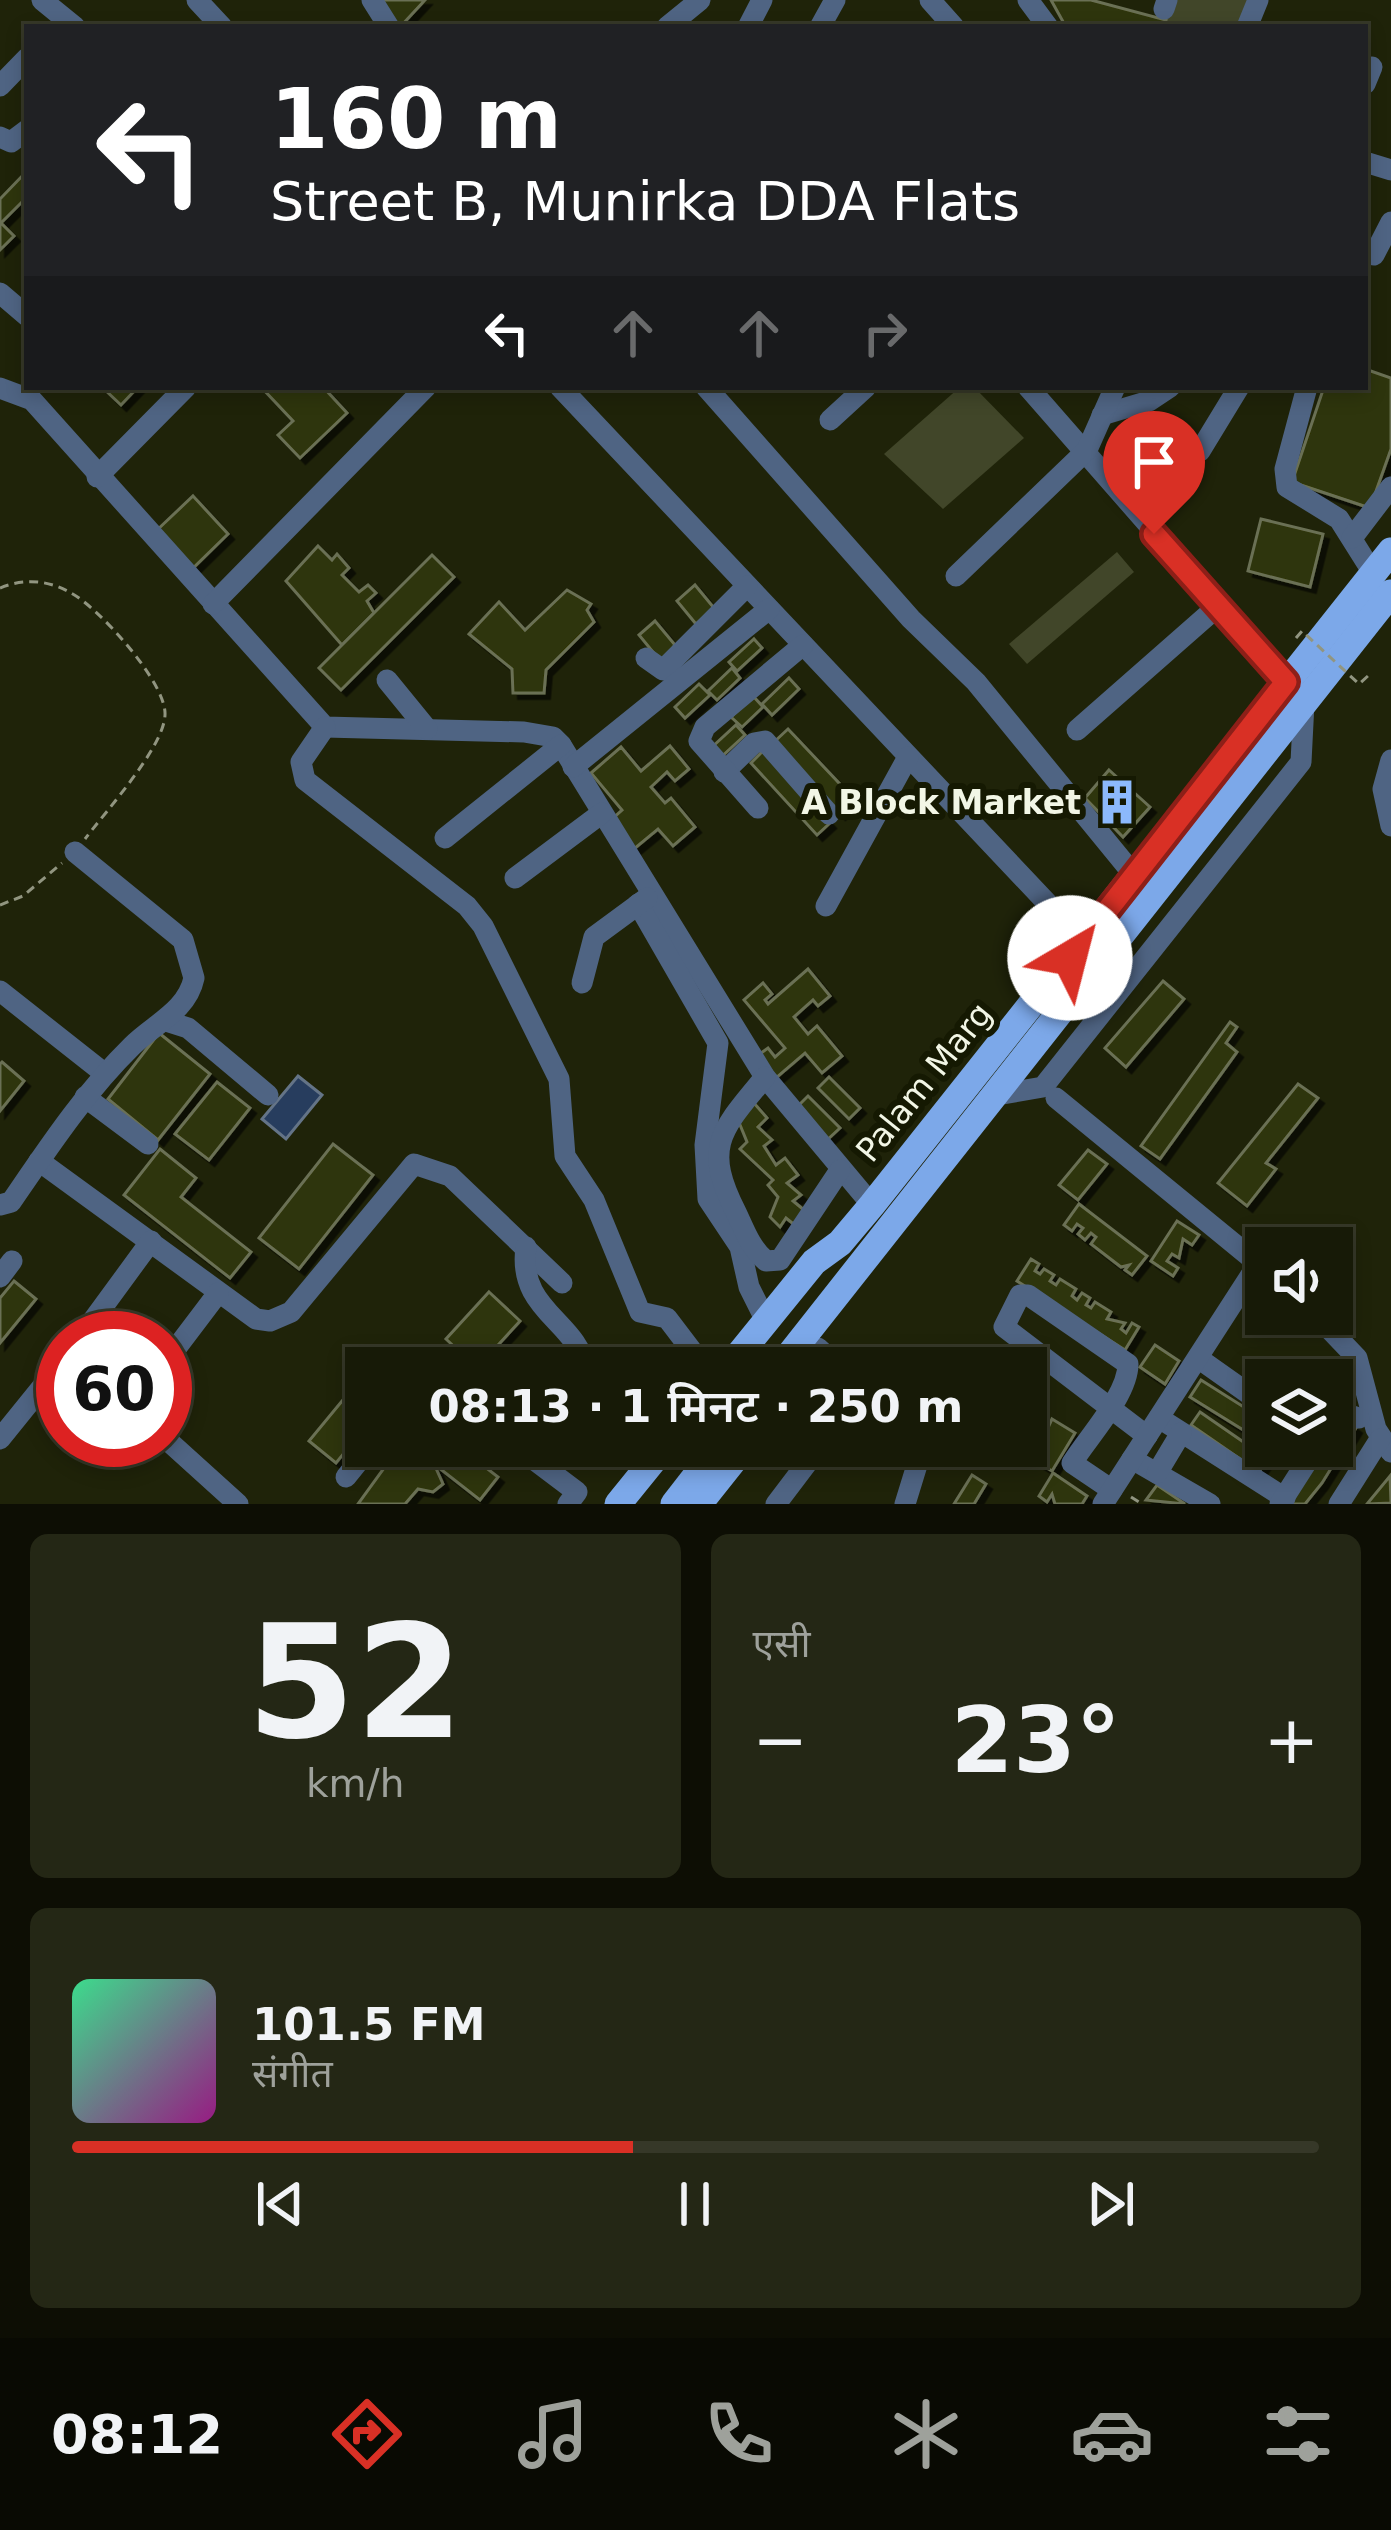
<!DOCTYPE html>
<html lang="hi">
<head>
<meta charset="utf-8">
<style>
  :root { --surface:#171a07; --page:#242715; --text:#f1f3f6; --muted:#9ea19b; --line:#363828; --accent:#d93025 }
  body { margin:0; font-family:"DejaVu Sans","Noto Sans Devanagari",sans-serif; background:var(--page); color:var(--text); height:100vh; display:flex; flex-direction:column; font-size:45px; white-space:nowrap }
  * { box-sizing:border-box; margin:0 }
  p { font-size:39px; color:var(--muted) }
  .icon { flex:none; width:66px; height:66px; fill:none; stroke:currentColor; stroke-width:2; stroke-linecap:round; stroke-linejoin:round }
  .map { position:relative; height:1504px; overflow:hidden }
  .drawer { display:flex; flex-direction:column; gap:30px; padding:30px; background:#0d0e04; flex:1 }
  .drawer>* { flex:none }
  .hud { position:absolute; left:24px; top:24px; width:1344px; height:366px; border-radius:0px; box-shadow:0 6px 18px #0003,0 0 0 3px var(--line); background:#202124; color:#fff; overflow:hidden }
  .fabs { position:absolute; left:1245px; top:1227px; display:grid; gap:24px }
  .fabs a { display:grid; place-items:center; width:108px; height:108px; border-radius:0px; background:var(--surface); box-shadow:0 6px 18px #0003,0 0 0 3px var(--line); font-size:60px }
  .speed { position:absolute; left:36px; top:1311px; display:flex; gap:24px; font-size:60px; font-weight:700; text-align:center }
  .speed>* { display:grid; place-content:center; width:156px; height:156px; border-radius:50%; background:var(--surface); box-shadow:0 6px 18px #0003,0 0 0 3px var(--line); line-height:1 }
  .speed .limit { border:18px solid #d22; background:#fff; color:#111 }
  .pin { position:absolute; display:grid; place-items:center; width:102px; height:102px; color:#fff; margin:-123px -51px; border-radius:50% 50% 50% 0; rotate:-45deg; box-shadow:0 0 12px #0007 }
  .pin .icon { rotate:45deg }
  .me { position:absolute; width:132px; margin:-66px; rotate:37deg; stroke-linejoin:round; filter:drop-shadow(0 0 9px #0008) }
  .turn { display:flex; align-items:center; gap:42px; height:252px; padding:0 48px; font-size:54px }
  .turn .icon { width:156px; height:156px; stroke-width:2.5 }
  .turn b { display:block; font-size:84px; line-height:102px }
  .lanes { display:flex; align-items:center; height:114px; padding:0 48px; background:#0003; justify-content:center; gap:60px; direction:ltr }
  .lanes .off { opacity:.35 }
  .big { font-size:90px; font-weight:600; line-height:1.1 }
  .drawer .card { flex:1; display:flex; flex-direction:column; justify-content:center; gap:18px; min-width:0; padding:0 42px; border-radius:18px; background:var(--page) }
  .drawer .dial { align-items:center; gap:0 }
  .dial b { font-size:156px; line-height:1 }
  .song { display:flex; align-items:center; gap:36px }
  .cover { width:144px; height:144px; border-radius:18px; background:linear-gradient(135deg,hsl(150 70% 55%),hsl(310 70% 35%)) }
  .played { height:12px; border-radius:6px; background:linear-gradient(90deg,var(--accent) 45%,var(--line) 45%) }
  .keys { display:flex; justify-content:space-around; direction:ltr }
  .heat { display:flex; justify-content:space-between; align-items:center; font-size:66px; direction:ltr }
  .drawer .tiles { flex:1; display:grid; gap:30px; grid-template-columns:1fr 1fr }
  .card:last-child { grid-column:span 2 }
  .trip { position:absolute; left:345px; top:1347px; width:702px; height:120px; border-radius:0px; background:var(--surface); box-shadow:0 6px 18px #0003,0 0 0 3px var(--line); font-weight:600; line-height:120px; text-align:center }
  .tabs { display:flex; height:192px; justify-content:space-around; align-items:center; background:#090a03; color:var(--muted) }
  .tabs .icon { width:84px; height:84px }
  .tabs .on { color:var(--accent) }
  .tabs b { font-size:54px; color:var(--text) }
  .map>svg:first-child { display:block }
</style>
</head>
<body>
<div class="map">
<svg width="1391" height="1504" viewBox="0 0 1391 1504">
  <defs>
    <filter id="shadow"><feDropShadow dx="5.5" dy="5.5" stdDeviation="0" flood-color="#0009"/></filter>
  </defs>
  <rect width="100%" height="100%" fill="#1f2309"/>
  <g fill="#414629">
    <path d="M 1173,0 L 1258,0 L 1247,27 L 1164,27 Z"/>
    <path d="M 960,387 L 974,387 L 1024,438 L 943,509 L 884,454 Z"/>
    <path d="M 1117,552 L 1134,572 L 1027,664 L 1009,644 Z"/>
  </g>
  <path fill="#273d5e" stroke="#647487" stroke-width="3" d="M 298,1076 L 322,1095 L 286,1139 L 262,1119 Z"/>
  <g fill="#2e3407" stroke="#6a7054" stroke-width="3" filter="url(#shadow)">
    <path d="M 376,0 L 425,0 L 400,27 L 394,27 Z"/>
    <path d="M 1051,0 L 1091,0 L 1166,20 L 1164,27 L 1066,27 Z"/>
    <path d="M 27,171 L 27,197 L 1,223 L 14,236 L 0,250 L 0,199 Z"/>
    <path d="M 1365,369 L 1391,378 L 1391,449 L 1370,508 L 1292,482 L 1324,387 L 1365,387 Z"/>
    <path d="M 102,387 L 138,387 L 121,405 Z"/>
    <path d="M 261,387 L 323,387 L 347,413 L 300,458 L 278,435 L 293,421 Z"/>
    <path d="M 193,496 L 228,534 L 191,570 L 155,532 Z"/>
    <path d="M 1261,519 L 1323,534 L 1310,587 L 1248,571 Z"/>
    <path d="M 318,546 L 332,560 L 337,554 L 349,568 L 342,575 L 359,592 L 368,585 L 376,593 L 367,601 L 374,613 L 342,645 L 286,581 Z"/>
    <path d="M 432,555 L 454,577 L 341,690 L 319,668 Z"/>
    <path d="M 695,585 L 714,608 L 696,624 L 677,601 Z"/>
    <path d="M 567,590 L 591,604 L 587,610 L 594,622 L 546,670 L 544,693 L 513,693 L 512,669 L 469,634 L 499,602 L 525,630 Z"/>
    <path d="M 655,621 L 675,645 L 662,663 L 639,635 Z"/>
    <path d="M 754,639 L 762,648 L 737,671 L 729,662 Z"/>
    <path d="M 732,668 L 740,678 L 717,700 L 708,691 Z"/>
    <path d="M 789,678 L 799,689 L 772,715 L 762,704 Z"/>
    <path d="M 699,684 L 710,695 L 685,718 L 675,707 Z"/>
    <path d="M 753,696 L 763,707 L 742,727 L 731,717 Z"/>
    <path d="M 736,725 L 745,735 L 720,758 L 711,748 Z"/>
    <path d="M 788,729 L 855,800 L 840,814 L 773,743 Z"/>
    <path d="M 670,746 L 689,769 L 675,781 L 667,772 L 651,787 L 665,803 L 671,798 L 695,827 L 673,846 L 658,829 L 634,849 L 610,821 L 622,810 L 591,773 L 621,747 L 641,771 Z"/>
    <path d="M 763,751 L 830,823 L 817,835 L 751,763 Z"/>
    <path d="M 1109,770 L 1150,807 L 1123,837 L 1085,798 Z"/>
    <path d="M 808,969 L 830,996 L 818,1006 L 813,1000 L 794,1017 L 808,1034 L 817,1026 L 842,1056 L 822,1073 L 805,1053 L 776,1078 L 757,1056 L 768,1048 L 775,1057 L 785,1048 L 744,1000 L 763,983 L 772,994 L 765,1000 L 768,1004 Z"/>
    <path d="M 1163,981 L 1184,999 L 1126,1067 L 1105,1048 Z"/>
    <path d="M 1230,1022 L 1237,1027 L 1226,1043 L 1237,1052 L 1160,1159 L 1141,1146 Z"/>
    <path d="M 159,1033 L 210,1074 L 158,1140 L 108,1099 Z"/>
    <path d="M 2,1062 L 24,1081 L 0,1111 L 0,1064 Z"/>
    <path d="M 829,1077 L 860,1108 L 849,1119 L 818,1088 Z"/>
    <path d="M 217,1082 L 250,1108 L 209,1160 L 175,1134 Z"/>
    <path d="M 1298,1084 L 1318,1098 L 1266,1163 L 1276,1169 L 1247,1206 L 1218,1183 Z"/>
    <path d="M 808,1096 L 840,1128 L 827,1140 L 795,1109 Z"/>
    <path d="M 753,1102 L 767,1118 L 758,1127 L 772,1140 L 764,1146 L 776,1165 L 785,1158 L 798,1175 L 787,1183 L 801,1195 L 793,1201 L 804,1210 L 796,1226 L 786,1218 L 780,1227 L 770,1217 L 778,1197 L 768,1185 L 773,1180 L 740,1149 L 747,1142 L 736,1115 Z"/>
    <path d="M 333,1144 L 373,1175 L 299,1269 L 259,1238 Z"/>
    <path d="M 160,1149 L 196,1178 L 181,1197 L 251,1252 L 230,1278 L 124,1195 Z"/>
    <path d="M 1088,1150 L 1107,1164 L 1078,1200 L 1059,1185 Z"/>
    <path d="M 1079,1204 L 1147,1256 L 1132,1275 L 1125,1270 L 1129,1265 L 1121,1267 L 1091,1244 L 1096,1237 L 1091,1233 L 1085,1240 L 1078,1234 L 1083,1228 L 1077,1224 L 1072,1231 L 1064,1225 Z"/>
    <path d="M 1177,1221 L 1199,1235 L 1192,1245 L 1183,1239 L 1179,1258 L 1172,1254 L 1167,1261 L 1178,1268 L 1173,1276 L 1151,1261 Z"/>
    <path d="M 1031,1259 L 1039,1264 L 1035,1271 L 1040,1274 L 1044,1269 L 1054,1275 L 1050,1281 L 1056,1285 L 1060,1279 L 1076,1289 L 1072,1296 L 1077,1300 L 1082,1293 L 1090,1298 L 1086,1305 L 1091,1308 L 1095,1302 L 1111,1312 L 1107,1319 L 1125,1323 L 1121,1329 L 1126,1333 L 1132,1323 L 1139,1327 L 1125,1350 L 1017,1281 Z"/>
    <path d="M 14,1281 L 36,1299 L 0,1343 L 0,1298 Z"/>
    <path d="M 489,1292 L 520,1321 L 477,1368 L 446,1339 Z"/>
    <path d="M 1155,1345 L 1179,1361 L 1165,1384 L 1140,1367 Z"/>
    <path d="M 366,1372 L 366,1426 L 336,1463 L 309,1441 Z"/>
    <path d="M 1201,1380 L 1266,1421 L 1266,1444 L 1190,1397 Z"/>
    <path d="M 1200,1412 L 1268,1459 L 1259,1472 L 1191,1425 Z"/>
    <path d="M 1342,1418 L 1356,1428 L 1322,1483 L 1305,1504 L 1285,1504 L 1323,1446 L 1332,1446 L 1332,1433 Z"/>
    <path d="M 1052,1419 L 1075,1433 L 1052,1471 L 1032,1459 L 1046,1446 L 1041,1443 Z"/>
    <path d="M 400,1446 L 411,1446 L 434,1464 L 443,1484 L 433,1492 L 418,1489 L 405,1504 L 358,1504 Z"/>
    <path d="M 411,1446 L 458,1446 L 498,1477 L 480,1500 Z"/>
    <path d="M 1053,1473 L 1087,1496 L 1082,1504 L 1055,1504 L 1052,1494 L 1047,1502 L 1039,1496 Z"/>
    <path d="M 972,1475 L 986,1484 L 974,1504 L 954,1504 Z"/>
    <path d="M 1390,1476 L 1391,1503 L 1367,1504 Z"/>
    <path d="M 1157,1485 L 1185,1504 L 1146,1500 Z"/>
  </g>
  <g fill="none" stroke-linecap="round" stroke-linejoin="round">
    <g stroke="#919580" stroke-width="3" stroke-dasharray="9 6" stroke-linecap="butt">
      <path d="M 0,588 C 24,578 49,580 71,593 C 98,607 167,683 165,715 C 164,747 106,811 85,839"/>
      <path d="M 0,905 L 23,896 L 62,863"/>
      <path d="M 1131,1497 L 1142,1504"/>
    </g>
    <g stroke="#4f6483" stroke-width="21">
      <path d="M 42,0 L 75,27"/>
      <path d="M 197,0 L 222,27"/>
      <path d="M 372,0 L 389,27"/>
      <path d="M 930,0 L 954,27"/>
      <path d="M 1028,0 L 1048,27"/>
      <path d="M 1164,9 L 1167,0"/>
      <path d="M 667,27 L 700,0"/>
      <path d="M 748,27 L 762,0"/>
      <path d="M 820,27 L 835,0"/>
      <path d="M 1247,27 L 1258,0"/>
      <path d="M 1365,84 L 1372,67"/>
      <path d="M 0,86 L 27,58"/>
      <path d="M 0,137 L 11,142 L 27,130"/>
      <path d="M 1365,162 L 1391,170"/>
      <path d="M 1374,255 L 1391,222"/>
      <path d="M 0,293 L 27,316"/>
      <path d="M 560,387 L 1083,941"/>
      <path d="M 706,387 L 911,619 L 976,682 L 1134,875"/>
      <path d="M 1028,387 L 1286,682"/>
      <path d="M 1307,387 L 1285,469 L 1287,487 L 1339,519 L 1373,573"/>
      <path d="M 0,388 L 32,400 L 325,727 L 524,732 L 553,737 L 561,745 L 765,1077 L 872,1205"/>
      <path d="M 1102,415 L 1149,401 L 1170,387"/>
      <path d="M 830,420 L 866,387"/>
      <path d="M 97,477 L 186,387"/>
      <path d="M 1122,492 L 1200,451 L 1239,387"/>
      <path d="M 1352,538 L 1391,487"/>
      <path d="M 956,576 L 1087,450 L 1115,387"/>
      <path d="M 213,604 L 426,387"/>
      <path d="M 646,658 L 663,670 L 747,586"/>
      <path d="M 387,680 L 427,729"/>
      <path d="M 325,727 L 301,762 L 305,780 L 467,906 L 483,926 L 559,1079 L 565,1156 L 594,1200 L 640,1312 L 667,1318 L 705,1368"/>
      <path d="M 1077,730 L 1217,607"/>
      <path d="M 1391,760 L 1383,789 L 1391,826"/>
      <path d="M 573,767 L 769,609"/>
      <path d="M 724,772 L 754,743 L 765,741 L 829,814"/>
      <path d="M 758,808 L 699,741 L 705,727 L 803,645"/>
      <path d="M 445,838 L 561,745"/>
      <path d="M 515,878 L 602,813"/>
      <path d="M 638,904 L 718,1043 L 705,1145 L 708,1199 L 740,1247 L 749,1287 L 766,1321"/>
      <path d="M 826,906 L 908,757"/>
      <path d="M 582,983 L 594,937 L 647,898"/>
      <path d="M 0,991 L 104,1073"/>
      <path d="M 166,1021 L 188,1028 L 268,1095"/>
      <path d="M 765,1077 C 722,1129 702,1146 736,1212 C 745,1231 750,1247 766,1261 L 780,1260 L 840,1170"/>
      <path d="M 991,1096 L 1043,1087 L 1301,762 L 1304,703"/>
      <path d="M 85,1097 L 148,1144"/>
      <path d="M 1056,1098 L 1266,1270"/>
      <path d="M 39,1161 L 256,1319 L 270,1321 L 291,1312 L 414,1164 L 450,1176 L 562,1283"/>
      <path d="M 0,1205 L 11,1202 C 48,1148 85,1092 132,1046 C 154,1024 187,1011 194,978 L 183,940 L 75,852"/>
      <path d="M 526,1247 C 517,1311 578,1321 585,1368"/>
      <path d="M 0,1277 L 12,1261"/>
      <path d="M 1315,1314 L 1357,1358 L 1376,1429 L 1391,1452"/>
      <path d="M 80,1338 L 151,1241"/>
      <path d="M 818,1348 L 840,1368"/>
      <path d="M 1198,1358 L 1266,1406"/>
      <path d="M 165,1363 L 218,1293"/>
      <path d="M 1159,1418 L 1285,1498"/>
      <path d="M 1332,1427 L 1343,1413 L 1359,1418"/>
      <path d="M 165,1438 L 238,1504"/>
      <path d="M 0,1439 L 63,1361"/>
      <path d="M 516,1446 L 577,1492 L 568,1504"/>
      <path d="M 1132,1459 L 1210,1504"/>
      <path d="M 1157,1473 L 1181,1433"/>
      <path d="M 346,1477 L 371,1446"/>
      <path d="M 1112,1490 L 1072,1463 C 1088,1437 1128,1395 1128,1364 L 1028,1295 L 1020,1295 L 1004,1327 L 1147,1436"/>
      <path d="M 776,1504 L 820,1446"/>
      <path d="M 905,1504 L 917,1465 L 917,1446"/>
      <path d="M 1103,1504 L 1258,1264"/>
      <path d="M 1280,1504 L 1317,1446"/>
      <path d="M 1339,1504 L 1380,1439"/>
    </g>
    <g stroke="#7ca8e9" stroke-width="27">
      <path d="M 728,1368 L 814,1262 L 840,1243 L 872,1205 L 1391,551"/>
      <path d="M 779,1368 L 1391,593"/>
      <path d="M 618,1504 L 665,1446"/>
      <path d="M 674,1504 L 719,1446"/>
      <path d="M 699,1504 L 745,1446"/>
    </g>
    <path stroke="#919580" stroke-width="3" stroke-dasharray="9 6" stroke-linecap="butt" d="M 1296,638 L 1302,631 L 1359,684 L 1369,675"/>
  </g>
  <g fill="none" stroke-linecap="round" stroke-linejoin="round">
    <g stroke="#8d1f18" stroke-width="30">
      <path id="route" d="M 1070,958 L 1286,682 L 1154,534"/>
    </g>
    <use href="#route" stroke="#d93025" stroke-width="21"/>
  </g>
  <defs>
    <g id="building-bare" transform="scale(3.6)"><path d="M-4-6H4V6H1V3H-1V6H-4ZM-2.5-4.3h1.7v1.8h-1.7ZM.8-4.3h1.7v1.8H.8ZM-2.5-1h1.7V.8h-1.7ZM.8-1h1.7V.8H.8Z" fill="#8cb9fc" stroke="#151902" stroke-width="2.5" paint-order="stroke"/></g>
  </defs>
  <g fill-rule="evenodd">
    <use href="#building-bare" x="1117" y="802"/>
  </g>
  <g text-anchor="middle" dominant-baseline="central" stroke-width="12" stroke-linejoin="round" paint-order="stroke">
    <g font-size="33" font-weight="bold" fill="#f2f6e6" stroke="#151902" text-anchor="end">
      <text x="1081" y="802">A Block Market</text>
    </g>
    <g font-size="33" fill="#f2f6e6" stroke="#151902">
      <text transform="translate(924 1082) rotate(-51)">Palam Marg</text>
    </g>
  </g>
</svg>
<div class="fabs">
<a><svg class="icon" aria-label="sound" viewBox="0 0 24 24"><path d="M4 9h4l5-4v14l-5-4H4zM17 9q2 3 0 6"/></svg></a>
<a><svg class="icon" aria-label="layers" viewBox="0 0 24 24"><path d="M12 4l9 5-9 5-9-5zM3 14l9 5 9-5"/></svg></a>
</div>
<div class="speed"><div class="limit">60</div></div>
<div class="pin" style="left:1154px;top:534px;background:#d93025"><svg class="icon" aria-label="arrive" viewBox="0 0 24 24"><path d="M6 21V4h12l-3 4 3 4H6"/></svg></div>
<svg class="me" style="left:1070px;top:958px" viewBox="-20 -20 40 40"><circle r="19" fill="#fff"/><path d="M0-13L10 11 0 6-10 11z" fill="#d93025"/></svg>
<div class="trip">08:13 · 1 मिनट · 250 m</div>
<div class="hud">
<div class="turn"><svg class="icon" aria-label="left" viewBox="0 0 24 24"><path d="M17 20v-9H6M10 6l-5 5 5 5"/></svg><div><b>160 m</b>Street B, Munirka DDA Flats</div></div>
<div class="lanes"><svg class="icon" aria-label="left" viewBox="0 0 24 24"><path d="M17 20v-9H6M10 6l-5 5 5 5"/></svg><svg class="icon off" aria-label="ahead" viewBox="0 0 24 24"><path d="M12 20V5M6 11l6-6 6 6"/></svg><svg class="icon off" aria-label="ahead" viewBox="0 0 24 24"><path d="M12 20V5M6 11l6-6 6 6"/></svg><svg class="icon off" aria-label="right" viewBox="0 0 24 24"><path d="M7 20v-9h11M14 6l5 5-5 5"/></svg></div>
</div>
</div>
<section class="drawer">
<div class="tiles">
<div class="card dial"><b>52</b><p>km/h</p></div>
<div class="card"><p>एसी</p>
<div class="heat"><a>−</a><b class="big">23°</b><a>+</a></div>
</div>
<div class="card">
<div class="song"><i class="cover"></i><div><b>101.5 FM</b><p>संगीत</p></div></div>
<div class="played"></div>
<div class="keys"><svg class="icon" aria-label="previous" viewBox="0 0 24 24"><path d="M18 5L8 12l10 7zM5 5v14"/></svg><svg class="icon" aria-label="pause" viewBox="0 0 24 24"><path d="M8 5v14M16 5v14"/></svg><svg class="icon" aria-label="next" viewBox="0 0 24 24"><path d="M6 5l10 7-10 7zM19 5v14"/></svg></div>
</div>
</div>
</section>
<nav class="tabs">
<b>08:12</b>
<svg class="icon on" aria-label="directions" viewBox="0 0 24 24"><path d="M12 3l9 9-9 9-9-9zM9 14v-3h6M13 9l2 2-2 2"/></svg>
<svg class="icon" aria-label="music" viewBox="0 0 24 24"><path d="M9 18V5l10-2v13"/><circle cx="6" cy="18" r="3"/><circle cx="16" cy="16" r="3"/></svg>
<svg class="icon" aria-label="phone" viewBox="0 0 24 24"><path d="M5 4h4l2 5-3 2q2 4 5 5l2-3 5 2v4C11 20 4 13 5 4z"/></svg>
<svg class="icon" aria-label="climate" viewBox="0 0 24 24"><path d="M12 3v18M4 7l16 10M4 17L20 7"/></svg>
<svg class="icon" aria-label="car" viewBox="0 0 24 24"><path d="M5 17H2v-5l4-1 3-4h7l3 4 3 1v5h-3M9 17h6M6 11h13"/><circle cx="7" cy="17" r="2"/><circle cx="17" cy="17" r="2"/></svg>
<svg class="icon" aria-label="filters" viewBox="0 0 24 24"><path d="M4 7h16M4 17h16"/><circle cx="9" cy="7" r="2"/><circle cx="15" cy="17" r="2"/></svg>
</nav>
</body>
</html>
